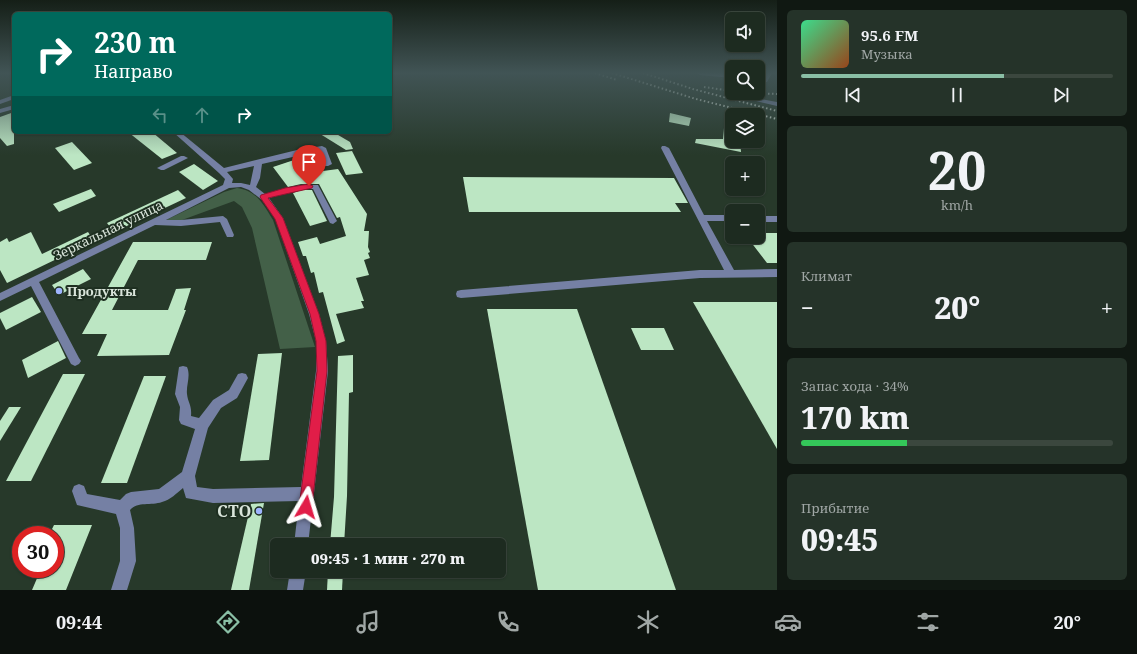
<!DOCTYPE html>
<html lang="ru">
<head>
<meta charset="utf-8">
<style>
  :root { --surface:#1d2b20; --page:#253329; --text:#f1f3f6; --muted:#a0a7a5; --line:#3b473e; --accent:#8abfa5 }
  body { margin:0; font-family:"Noto Serif",serif; background:var(--page); color:var(--text); height:100vh; display:flex; flex-direction:column; font-size:15px; white-space:nowrap }
  * { box-sizing:border-box; margin:0 }
  p { font-size:13px; color:var(--muted) }
  .icon { flex:none; width:22px; height:22px; fill:none; stroke:currentColor; stroke-width:2; stroke-linecap:round; stroke-linejoin:round }
  .map { position:relative; flex:1; overflow:hidden }
  .panel { display:flex; flex-direction:column; gap:10px; padding:10px; background:#101812; width:360px }
  .panel>* { flex:none }
  .top-card { position:absolute; left:12px; top:12px; width:380px; height:122px; border-radius:6px; box-shadow:0 1px 3px #0004,0 0 0 1px var(--line); background:#00695c; color:#fff; overflow:hidden }
  .fabs { position:absolute; left:725px; top:12px; display:grid; gap:8px }
  .fabs a { display:grid; place-items:center; width:40px; height:40px; border-radius:6px; background:var(--surface); box-shadow:0 1px 3px #0004,0 0 0 1px var(--line); font-size:20px }
  .speed { position:absolute; left:12px; top:526px; display:flex; gap:8px; font-size:20px; font-weight:700; text-align:center }
  .speed>* { display:grid; place-content:center; width:52px; height:52px; border-radius:50%; background:var(--surface); box-shadow:0 1px 3px #0004,0 0 0 1px var(--line); line-height:1 }
  .speed .limit { border:6px solid #d22; background:#fff; color:#111 }
  .pin { position:absolute; display:grid; place-items:center; width:34px; height:34px; color:#fff; margin:-41px -17px; border-radius:50% 50% 50% 0; rotate:-45deg; box-shadow:0 0 4px #0007 }
  .pin .icon { rotate:45deg }
  .me { position:absolute; width:44px; margin:-22px; rotate:7deg; stroke-linejoin:round; filter:drop-shadow(0 0 3px #0008) }
  .turn { display:flex; align-items:center; gap:14px; height:84px; padding:0 16px; font-size:18px }
  .turn .icon { width:52px; height:52px; stroke-width:2.5 }
  .turn b { display:block; font-size:28px; line-height:34px }
  .lanes { display:flex; align-items:center; height:38px; padding:0 16px; background:#0003; justify-content:center; gap:20px; direction:ltr }
  .lanes .off { opacity:.35 }
  .big { font-size:30px; font-weight:800; line-height:1.1 }
  .panel .card { flex:1; display:flex; flex-direction:column; justify-content:center; gap:6px; min-width:0; padding:0 14px; border-radius:6px; background:var(--page) }
  .panel .dial { align-items:center; gap:0 }
  .dial b { font-size:52px; line-height:1 }
  .song { display:flex; align-items:center; gap:12px }
  .cover { width:48px; height:48px; border-radius:6px; background:linear-gradient(135deg,hsl(150 70% 55%),hsl(20 70% 35%)) }
  .played { height:4px; border-radius:2px; background:linear-gradient(90deg,var(--accent) 65%,var(--line) 65%) }
  .keys { display:flex; justify-content:space-around; direction:ltr }
  .heat { display:flex; justify-content:space-between; align-items:center; font-size:22px; direction:ltr }
  .charge { height:6px; border-radius:3px; background:linear-gradient(90deg,#34c759 34%,var(--line) 0) }
  .trip { position:absolute; left:270px; top:538px; width:236px; height:40px; border-radius:6px; background:var(--surface); box-shadow:0 1px 3px #0004,0 0 0 1px var(--line); font-weight:800; line-height:40px; text-align:center }
  .dock { display:flex; height:64px; justify-content:space-around; align-items:center; background:#0c110d; color:var(--muted) }
  .dock .icon { width:28px; height:28px }
  .dock .active { color:var(--accent) }
  .dock b { font-size:18px; color:var(--text) }
  main { display:flex; flex:1; min-height:0 }
  .map>svg:first-child { display:block }
</style>
</head>
<body>
<main>
<div class="map">
<svg width="777" height="590" viewBox="0 0 777 590">
  <rect width="100%" height="100%" fill="#27392a"/>
  <path fill="#436048" d="M 237,188 C 257,191 263,204 273,220 L 315,347 L 280,349 L 252,228 L 242,207 L 234,201 L 182,220 L 158,224 L 224,192 Z"/>
  <g fill="#bce6c3">
    <path d="M 14,112 L 14,144 L 7,146 L 0,138 L 0,117 Z"/>
    <path d="M 670,113 L 691,118 L 689,126 L 669,122 Z"/>
    <path d="M 724,128 L 732,130 L 732,141 L 740,141 L 741,152 L 695,143 L 696,139 L 723,139 Z"/>
    <path d="M 128,132 L 152,132 L 177,153 L 162,159 Z"/>
    <path d="M 317,132 L 333,132 L 350,142 L 353,149 L 346,150 Z"/>
    <path d="M 72,142 L 92,163 L 74,170 L 55,148 Z"/>
    <path d="M 352,151 L 363,173 L 346,175 L 336,153 Z"/>
    <path d="M 312,154 L 323,171 L 338,169 L 367,214 L 364,231 L 369,231 L 368,247 L 370,252 L 368,253 L 370,258 L 364,260 L 369,275 L 356,278 L 364,301 L 361,301 L 364,308 L 336,314 L 345,341 L 337,344 L 323,292 L 319,293 L 314,272 L 311,273 L 306,256 L 303,256 L 298,242 L 317,237 L 320,244 L 346,236 L 340,217 L 337,218 L 319,184 L 301,184 L 288,187 L 273,167 Z"/>
    <path d="M 194,164 L 218,181 L 203,190 L 179,172 Z"/>
    <path d="M 463,177 L 674,178 L 688,203 L 675,203 L 681,212 L 469,212 Z"/>
    <path d="M 91,189 L 96,196 L 59,212 L 53,204 Z"/>
    <path d="M 178,190 L 186,198 L 114,232 L 107,223 Z"/>
    <path d="M 301,190 L 312,190 L 327,221 L 310,226 L 293,193 Z"/>
    <path d="M 31,232 L 42,254 L 88,232 L 94,241 L 7,283 L 0,270 L 0,242 L 7,238 L 9,242 Z"/>
    <path d="M 758,233 L 777,233 L 777,263 L 767,263 L 747,237 L 758,237 Z"/>
    <path d="M 133,242 L 212,242 L 206,260 L 138,260 L 112,310 L 168,310 L 176,289 L 191,288 L 184,310 L 186,310 L 169,355 L 97,356 L 107,334 L 82,334 Z"/>
    <path d="M 83,269 L 91,279 L 59,295 L 52,285 Z"/>
    <path d="M 32,297 L 41,312 L 6,330 L 0,318 L 0,313 Z"/>
    <path d="M 693,302 L 777,302 L 777,449 Z"/>
    <path d="M 487,309 L 577,309 L 676,590 L 538,590 Z"/>
    <path d="M 631,328 L 664,328 L 674,350 L 641,350 Z"/>
    <path d="M 58,341 L 66,358 L 28,378 L 22,360 Z"/>
    <path d="M 282,353 L 269,460 L 240,461 L 258,354 Z"/>
    <path d="M 353,355 L 353,392 L 349,393 L 347,496 L 344,545 L 330,545 L 334,497 L 338,356 Z"/>
    <path d="M 63,374 L 85,374 L 31,481 L 6,481 Z"/>
    <path d="M 144,376 L 166,376 L 127,483 L 101,483 Z"/>
    <path d="M 9,407 L 21,407 L 0,441 L 0,421 Z"/>
    <path d="M 264,503 L 249,590 L 231,590 L 251,504 Z"/>
    <path d="M 54,525 L 92,525 L 66,590 L 32,590 L 41,569 L 55,569 L 55,535 L 49,535 Z"/>
    <path d="M 328,571 L 343,571 L 342,590 L 327,590 Z"/>
  </g>
  <g fill="none" stroke-linecap="round" stroke-linejoin="round">
    <g fill="#7580a4" fill-rule="evenodd">
      <path d="M 697,73 L 725,73 L 732,74 L 732,78 L 700,75 Z"/>
      <path d="M 766,73 L 772,73 L 767,82 L 758,84 L 758,80 L 763,80 Z"/>
      <path d="M 741,93 L 749,93 L 760,99 L 777,102 L 777,106 L 756,101 Z"/>
      <path d="M 14,95 L 14,99 L 0,104 L 0,100 Z"/>
      <path d="M 14,105 L 14,109 L 0,113 L 0,109 Z"/>
      <path d="M 173,132 L 180,132 L 224,168 L 297,150 L 322,146 L 326,148 L 332,164 L 328,166 L 325,166 L 319,151 L 262,164 L 260,178 L 256,187 L 265,194 L 301,185 L 318,185 L 337,221 L 333,224 L 330,223 L 313,189 L 301,189 L 269,198 L 283,218 L 319,314 L 326,341 L 328,371 L 308,545 L 294,545 L 299,501 L 213,503 L 186,498 L 183,488 C 177,493 170,500 162,502 C 151,506 138,501 130,510 L 134,528 L 136,561 L 127,590 L 111,590 L 120,561 L 120,528 L 116,514 L 77,505 L 72,491 L 74,486 L 79,484 L 84,486 L 87,494 L 120,500 L 126,494 L 131,492 L 159,489 L 182,472 L 195,429 L 181,424 L 179,420 L 180,407 L 175,394 L 179,367 L 183,366 L 187,367 C 191,376 186,385 187,394 C 188,403 192,405 191,416 L 199,418 L 213,400 L 229,390 L 238,374 L 242,373 L 246,374 L 248,378 L 237,398 L 221,408 L 208,428 L 195,476 L 197,487 L 213,489 L 301,487 L 316,371 L 316,341 L 309,314 L 275,218 L 262,200 L 249,190 L 241,187 L 229,188 L 166,220 L 181,220 L 223,216 L 227,219 L 234,235 L 233,237 L 227,237 L 220,222 L 181,226 L 155,225 L 39,282 L 79,358 L 81,361 L 79,364 L 75,366 L 71,364 L 31,286 L 0,301 L 0,293 L 223,185 L 225,179 L 219,173 ZM 254,166 L 250,185 L 241,183 L 232,183 L 233,179 L 227,172 Z"/>
      <path d="M 662,146 L 665,146 L 669,148 L 704,215 L 732,215 L 732,221 L 707,221 L 734,270 L 777,269 L 777,277 L 700,278 L 461,298 L 457,297 L 456,294 L 457,291 L 461,290 L 700,270 L 724,270 L 661,148 Z"/>
      <path d="M 181,156 L 184,156 L 188,158 L 164,170 L 161,170 L 157,168 Z"/>
      <rect x="758" y="216" width="19" height="6"/>
      <path d="M 290,571 L 306,571 L 303,590 L 287,590 Z"/>
    </g>
    <g stroke="#c7d3c8" stroke-width="2" stroke-dasharray="1.5 2.5" stroke-linecap="butt">
      <path d="M 595,73 L 617,80"/>
      <path d="M 612,73 L 696,99 L 777,119"/>
      <path d="M 643,73 L 693,89 L 777,111"/>
      <path d="M 704,87 L 732,91"/>
      <path d="M 752,93 L 777,94"/>
    </g>
  </g>
  <linearGradient id="sky" x2="0" y2="1"><stop stop-color="#151f17"/><stop offset="0.47" stop-color="#415455"/><stop offset="1" stop-color="#415455" stop-opacity="0"/></linearGradient>
  <rect width="777" height="155" fill="url(#sky)"/>
  <path fill="#e11d48" stroke="#92132f" d="M 309,184 L 313,186 L 312,188 L 268,198 L 283,218 L 319,314 L 326,341 L 327,371 L 312,507 L 310,511 L 306,513 L 301,511 L 299,507 L 317,371 L 316,341 L 310,314 L 275,219 L 260,197 L 261,195 L 285,188 Z"/>
  <g fill="#9eb4fd" stroke="#1e2f21" stroke-width="1.5">
    <circle cx="59" cy="291" r="4"/>
    <circle cx="259" cy="511" r="4"/>
  </g>
  <g text-anchor="middle" dominant-baseline="central" stroke-width="4" stroke-linejoin="round" paint-order="stroke">
    <g font-size="13" fill="#d9e4da" stroke="#1e2f21">
      <text transform="translate(108 230) rotate(-26)">Зеркальная улица</text>
    </g>
    <g font-size="13" font-weight="bold" fill="#d9e4da" stroke="#1e2f21" text-anchor="start">
      <text x="67" y="291">Продукты</text>
    </g>
    <g font-size="16" font-weight="bold" fill="#d9e4da" stroke="#1e2f21" text-anchor="end">
      <text x="251" y="511">СТО</text>
    </g>
  </g>
</svg>
<div class="fabs">
<a><svg class="icon" aria-label="sound" viewBox="0 0 24 24"><path d="M4 9h4l5-4v14l-5-4H4zM17 9q2 3 0 6"/></svg></a>
<a><svg class="icon" aria-label="search" viewBox="0 0 24 24"><circle cx="10" cy="10" r="6"/><path d="M15 15l6 6"/></svg></a>
<a><svg class="icon" aria-label="layers" viewBox="0 0 24 24"><path d="M12 4l9 5-9 5-9-5zM3 14l9 5 9-5"/></svg></a>
<a>+</a>
<a>−</a>
</div>
<div class="speed"><div class="limit">30</div></div>
<div class="pin" style="left:309px;top:186px;background:#d93025"><svg class="icon" aria-label="arrive" viewBox="0 0 24 24"><path d="M6 21V4h12l-3 4 3 4H6"/></svg></div>
<svg class="me" style="left:306px;top:507px" viewBox="-20 -20 40 40"><path d="M0-17L14 15 0 8-14 15z" fill="#e11d48" stroke="#fff" stroke-width="4"/></svg>
<div class="trip">09:45 · 1 мин · 270 m</div>
<div class="top-card">
<div class="turn"><svg class="icon" aria-label="right" viewBox="0 0 24 24"><path d="M7 20v-9h11M14 6l5 5-5 5"/></svg><div><b>230 m</b>Направо</div></div>
<div class="lanes"><svg class="icon off" aria-label="left" viewBox="0 0 24 24"><path d="M17 20v-9H6M10 6l-5 5 5 5"/></svg><svg class="icon off" aria-label="ahead" viewBox="0 0 24 24"><path d="M12 20V5M6 11l6-6 6 6"/></svg><svg class="icon" aria-label="right" viewBox="0 0 24 24"><path d="M7 20v-9h11M14 6l5 5-5 5"/></svg></div>
</div>
</div>
<section class="panel">
<div class="card">
<div class="song"><i class="cover"></i><div><b>95.6 FM</b><p>Музыка</p></div></div>
<div class="played"></div>
<div class="keys"><svg class="icon" aria-label="previous" viewBox="0 0 24 24"><path d="M18 5L8 12l10 7zM5 5v14"/></svg><svg class="icon" aria-label="pause" viewBox="0 0 24 24"><path d="M8 5v14M16 5v14"/></svg><svg class="icon" aria-label="next" viewBox="0 0 24 24"><path d="M6 5l10 7-10 7zM19 5v14"/></svg></div>
</div>
<div class="card dial"><b>20</b><p>km/h</p></div>
<div class="card"><p>Климат</p>
<div class="heat"><a>−</a><b class="big">20°</b><a>+</a></div>
</div>
<div class="card"><p>Запас хода · 34%</p><b class="big">170 km</b><div class="charge"></div></div>
<div class="card"><p>Прибытие</p><b class="big">09:45</b></div>
</section>
</main>
<nav class="dock">
<b>09:44</b>
<svg class="icon active" aria-label="directions" viewBox="0 0 24 24"><path d="M12 3l9 9-9 9-9-9zM9 14v-3h6M13 9l2 2-2 2"/></svg>
<svg class="icon" aria-label="music" viewBox="0 0 24 24"><path d="M9 18V5l10-2v13"/><circle cx="6" cy="18" r="3"/><circle cx="16" cy="16" r="3"/></svg>
<svg class="icon" aria-label="phone" viewBox="0 0 24 24"><path d="M5 4h4l2 5-3 2q2 4 5 5l2-3 5 2v4C11 20 4 13 5 4z"/></svg>
<svg class="icon" aria-label="climate" viewBox="0 0 24 24"><path d="M12 3v18M4 7l16 10M4 17L20 7"/></svg>
<svg class="icon" aria-label="car" viewBox="0 0 24 24"><path d="M5 17H2v-5l4-1 3-4h7l3 4 3 1v5h-3M9 17h6M6 11h13"/><circle cx="7" cy="17" r="2"/><circle cx="17" cy="17" r="2"/></svg>
<svg class="icon" aria-label="filters" viewBox="0 0 24 24"><path d="M4 7h16M4 17h16"/><circle cx="9" cy="7" r="2"/><circle cx="15" cy="17" r="2"/></svg>
<b>20°</b>
</nav>
</body>
</html>
